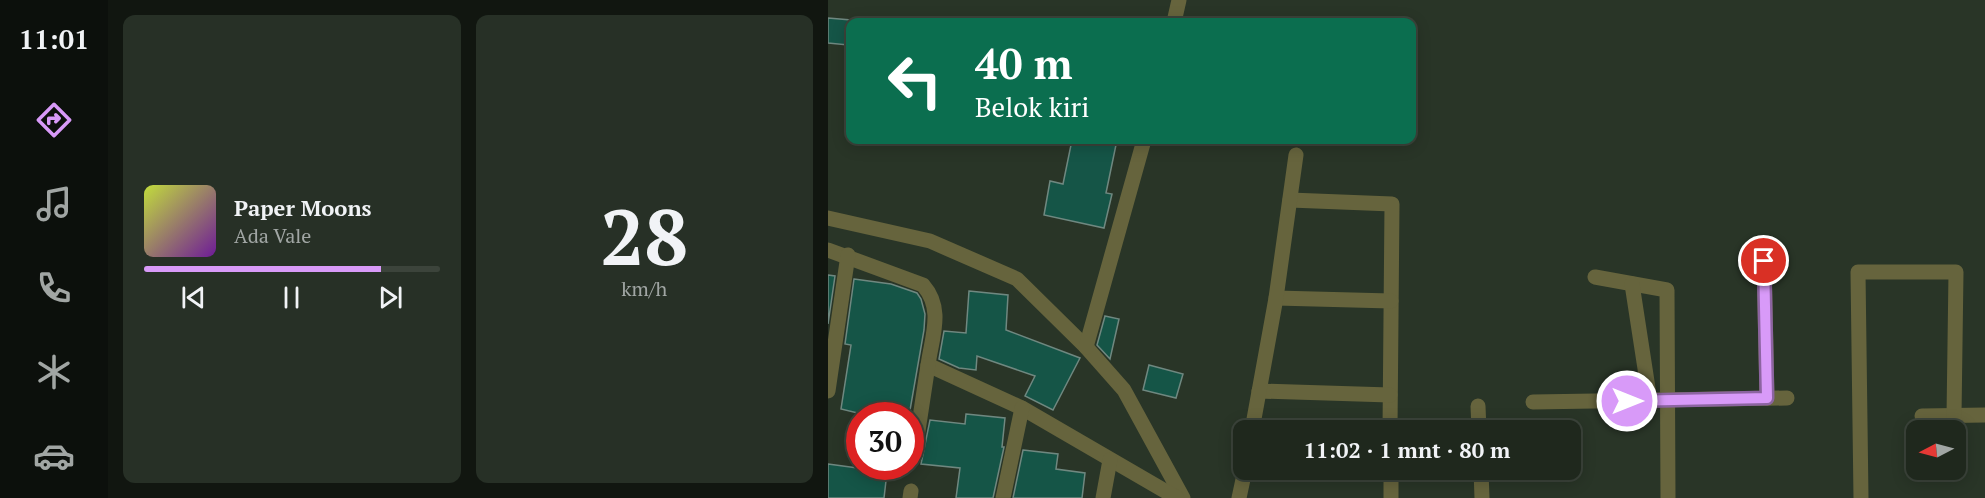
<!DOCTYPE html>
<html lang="id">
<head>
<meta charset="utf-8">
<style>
  :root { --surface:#1f281d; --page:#273026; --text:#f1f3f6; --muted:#a1a6a4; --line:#3c443b; --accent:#d89af8 }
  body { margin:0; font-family:"PT Serif",serif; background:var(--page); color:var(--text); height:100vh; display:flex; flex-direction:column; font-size:22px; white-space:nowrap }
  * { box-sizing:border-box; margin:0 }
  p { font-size:20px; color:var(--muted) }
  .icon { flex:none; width:33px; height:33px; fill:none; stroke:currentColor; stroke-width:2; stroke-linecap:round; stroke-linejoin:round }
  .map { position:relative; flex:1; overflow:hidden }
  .panel { display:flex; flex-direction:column; gap:15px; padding:15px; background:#111610; width:720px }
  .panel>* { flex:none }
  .top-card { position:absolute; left:18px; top:18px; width:570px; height:126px; border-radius:12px; box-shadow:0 3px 15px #0003,0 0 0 2px var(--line); background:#0b6e4f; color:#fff; overflow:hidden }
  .needle { width:39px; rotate:264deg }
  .controls { position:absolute; left:1078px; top:420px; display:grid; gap:12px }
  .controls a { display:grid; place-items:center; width:60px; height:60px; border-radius:12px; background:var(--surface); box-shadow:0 3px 15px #0003,0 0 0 2px var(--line); font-size:30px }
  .speed { position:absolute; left:18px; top:402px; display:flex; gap:12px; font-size:30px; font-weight:700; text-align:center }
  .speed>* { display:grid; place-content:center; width:78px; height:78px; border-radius:50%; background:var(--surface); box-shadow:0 3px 15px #0003,0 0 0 2px var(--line); line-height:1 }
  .speed .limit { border:9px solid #d22; background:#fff; color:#111 }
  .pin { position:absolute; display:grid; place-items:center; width:51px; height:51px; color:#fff; margin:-26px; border:3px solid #fff; border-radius:50%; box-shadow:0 2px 6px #0007 }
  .me { position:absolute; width:66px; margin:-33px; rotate:90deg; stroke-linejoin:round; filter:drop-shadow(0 0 4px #0008) }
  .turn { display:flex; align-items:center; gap:21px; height:126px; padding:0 30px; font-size:27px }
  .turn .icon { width:78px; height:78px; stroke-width:2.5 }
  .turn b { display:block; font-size:42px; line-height:51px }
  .panel .tile { flex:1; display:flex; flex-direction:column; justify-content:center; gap:9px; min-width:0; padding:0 21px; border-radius:12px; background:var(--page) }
  .panel .dial { align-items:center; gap:0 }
  .dial b { font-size:78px; line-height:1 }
  .song { display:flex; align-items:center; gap:18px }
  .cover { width:72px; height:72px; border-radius:9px; background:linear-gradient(135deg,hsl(70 70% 55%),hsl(280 70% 35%)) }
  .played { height:6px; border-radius:3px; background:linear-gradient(90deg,var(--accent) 80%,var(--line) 80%) }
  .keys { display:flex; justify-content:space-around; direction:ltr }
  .panel .tiles { flex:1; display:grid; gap:15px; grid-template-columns:repeat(2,1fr) }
  .trip { position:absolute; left:405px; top:420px; width:348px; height:60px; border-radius:12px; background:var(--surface); box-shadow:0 3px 15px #0003,0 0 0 2px var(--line); font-weight:800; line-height:60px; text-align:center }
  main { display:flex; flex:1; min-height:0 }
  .tabs { display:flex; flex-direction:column; width:108px; justify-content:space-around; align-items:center; background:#0c100c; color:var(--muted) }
  .tabs .icon { width:42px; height:42px }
  .tabs .active { color:var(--accent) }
  .tabs b { font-size:27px; color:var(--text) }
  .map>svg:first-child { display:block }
</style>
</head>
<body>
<main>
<nav class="tabs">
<b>11:01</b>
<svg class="icon active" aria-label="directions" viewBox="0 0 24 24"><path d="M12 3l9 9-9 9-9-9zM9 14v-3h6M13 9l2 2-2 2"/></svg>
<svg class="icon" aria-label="music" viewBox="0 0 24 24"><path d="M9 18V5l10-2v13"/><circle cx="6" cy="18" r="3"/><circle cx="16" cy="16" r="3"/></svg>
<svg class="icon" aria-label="phone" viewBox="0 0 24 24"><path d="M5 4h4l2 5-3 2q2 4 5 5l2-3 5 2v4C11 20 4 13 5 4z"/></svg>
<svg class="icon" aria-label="climate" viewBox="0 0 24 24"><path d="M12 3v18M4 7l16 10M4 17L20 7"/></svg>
<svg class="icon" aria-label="car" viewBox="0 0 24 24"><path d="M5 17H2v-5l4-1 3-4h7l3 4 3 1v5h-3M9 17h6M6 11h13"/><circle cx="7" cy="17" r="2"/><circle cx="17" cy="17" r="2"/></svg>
</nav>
<section class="panel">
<div class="tiles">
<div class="tile">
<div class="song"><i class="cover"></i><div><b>Paper Moons</b><p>Ada Vale</p></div></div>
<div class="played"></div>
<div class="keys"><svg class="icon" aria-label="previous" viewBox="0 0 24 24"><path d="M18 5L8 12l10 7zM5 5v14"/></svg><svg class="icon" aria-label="pause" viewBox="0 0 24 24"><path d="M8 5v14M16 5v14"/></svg><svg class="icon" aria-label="next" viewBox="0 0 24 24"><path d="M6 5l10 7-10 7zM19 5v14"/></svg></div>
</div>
<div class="tile dial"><b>28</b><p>km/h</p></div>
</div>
</section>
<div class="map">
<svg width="1157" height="498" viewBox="0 0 1157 498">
  <rect width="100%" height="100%" fill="#293527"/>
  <g fill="#155547" stroke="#6f8880" stroke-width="1.5">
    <path d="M 0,18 L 23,20 L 20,45 L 0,43 Z"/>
    <path d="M 244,140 L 289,140 L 278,193 L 284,194 L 276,228 L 216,215 L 222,181 L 235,184 Z"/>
    <path d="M 0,275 L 7,276 L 0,324 Z"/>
    <path d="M 26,279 L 63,284 L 89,293 L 93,299 L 97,314 L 96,330 L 81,416 L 42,416 L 13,409 L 23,345 L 17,344 Z"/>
    <path d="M 141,291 L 180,295 L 178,330 L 252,358 L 225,410 L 197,396 L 207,376 L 149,356 L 148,370 L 131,368 L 111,359 L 116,331 L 138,333 Z"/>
    <path d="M 277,316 L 291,319 L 282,359 L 269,345 Z"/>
    <path d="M 321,365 L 355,374 L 348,398 L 315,390 Z"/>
    <path d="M 138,414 L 177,418 L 174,447 L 176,447 L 165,498 L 128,498 L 132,468 L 93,464 L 102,420 L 137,424 Z"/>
    <path d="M 195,450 L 230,454 L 228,469 L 257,473 L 254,498 L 185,498 Z"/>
    <path d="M 0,464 L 59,472 L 56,498 L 0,498 Z"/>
  </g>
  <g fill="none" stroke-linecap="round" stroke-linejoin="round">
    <g stroke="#66643d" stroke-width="15">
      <path d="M 346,22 L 351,0"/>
      <path d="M 462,200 L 564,204 L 562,430"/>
      <path d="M 0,218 L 102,241 L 189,279 L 258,347 L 296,390 L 355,498"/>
      <path d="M 0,250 L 95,285 C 116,309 104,336 100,365 L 194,408 L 349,498"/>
      <path d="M 936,261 L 939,398"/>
      <path d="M 767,277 L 839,290 L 840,498"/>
      <path d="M 804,284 L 822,401"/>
      <path d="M 448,298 L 563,301"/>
      <path d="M 258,347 L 316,140"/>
      <path d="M 0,391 L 20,255"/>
      <path d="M 431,391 L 562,395"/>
      <path d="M 705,402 L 959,398"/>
      <path d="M 650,406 L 651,430"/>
      <path d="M 1094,416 L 1157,415"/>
      <path d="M 424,430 L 448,298 L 468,155"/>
      <path d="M 86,457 L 100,365"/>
      <path d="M 563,470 L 563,498"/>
      <path d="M 653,470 L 654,498"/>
      <path d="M 82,498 L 83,491"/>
      <path d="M 175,498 L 194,408"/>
      <path d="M 275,498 L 282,460"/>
      <path d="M 411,498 L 417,470"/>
      <path d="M 1033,498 L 1030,272 L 1128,272 L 1126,416"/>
    </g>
  </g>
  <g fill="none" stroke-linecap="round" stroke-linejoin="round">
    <g stroke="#8c64a1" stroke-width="15">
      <path id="route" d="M 799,401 L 939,398 L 936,261"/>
    </g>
    <use href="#route" stroke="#d89af8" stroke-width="10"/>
  </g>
</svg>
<div class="controls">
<a><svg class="needle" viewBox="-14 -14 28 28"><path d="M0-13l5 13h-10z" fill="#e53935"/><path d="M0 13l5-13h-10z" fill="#a1a6a4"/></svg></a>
</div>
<div class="speed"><div class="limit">30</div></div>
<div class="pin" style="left:936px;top:261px;background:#d93025"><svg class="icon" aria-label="arrive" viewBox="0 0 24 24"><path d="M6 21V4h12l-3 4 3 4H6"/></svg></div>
<svg class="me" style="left:799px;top:401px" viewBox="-20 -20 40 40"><circle r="17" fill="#d89af8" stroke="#fff" stroke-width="3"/><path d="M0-11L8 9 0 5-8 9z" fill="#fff"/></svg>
<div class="trip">11:02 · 1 mnt · 80 m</div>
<div class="top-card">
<div class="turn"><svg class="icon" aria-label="left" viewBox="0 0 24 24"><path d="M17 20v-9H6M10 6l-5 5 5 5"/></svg><div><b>40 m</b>Belok kiri</div></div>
</div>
</div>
</main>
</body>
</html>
